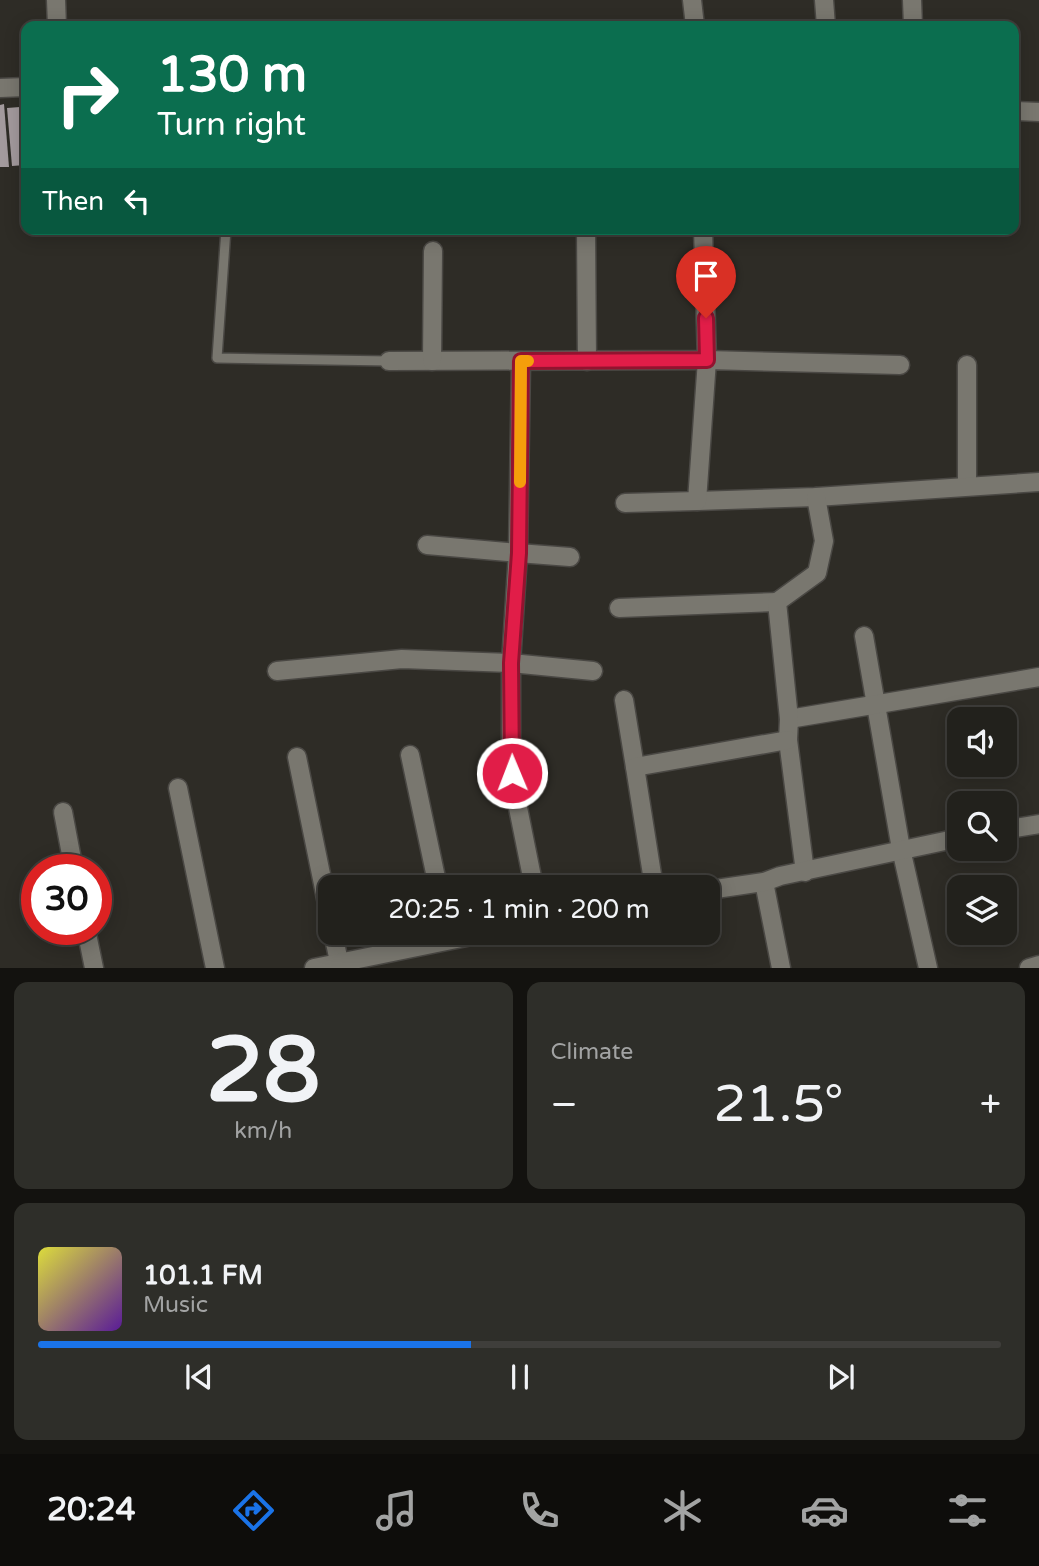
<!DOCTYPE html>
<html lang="en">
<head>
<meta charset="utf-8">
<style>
  :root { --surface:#22211c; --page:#2e2e29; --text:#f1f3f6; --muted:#a2a3a3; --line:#3f3e3b; --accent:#1a73e8 }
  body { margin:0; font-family:"Varela Round",sans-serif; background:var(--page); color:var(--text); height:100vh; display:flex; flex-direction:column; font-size:26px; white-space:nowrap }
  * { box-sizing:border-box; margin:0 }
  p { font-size:23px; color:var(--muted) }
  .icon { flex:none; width:38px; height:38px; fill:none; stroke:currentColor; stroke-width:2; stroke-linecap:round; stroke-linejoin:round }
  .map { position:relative; height:968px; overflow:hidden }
  .panel { display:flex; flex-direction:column; gap:14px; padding:14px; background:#13120f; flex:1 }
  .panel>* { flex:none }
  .top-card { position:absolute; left:21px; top:21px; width:998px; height:214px; border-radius:14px; box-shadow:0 4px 18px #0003,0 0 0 2px var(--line); background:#0b6e4f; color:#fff; overflow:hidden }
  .fabs { position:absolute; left:947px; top:707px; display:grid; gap:14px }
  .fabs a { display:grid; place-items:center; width:70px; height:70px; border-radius:14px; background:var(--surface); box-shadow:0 4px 18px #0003,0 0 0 2px var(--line); font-size:35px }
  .speed { position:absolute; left:21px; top:854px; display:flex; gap:14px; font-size:35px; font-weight:700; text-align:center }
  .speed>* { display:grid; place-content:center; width:91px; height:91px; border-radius:50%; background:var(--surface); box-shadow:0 4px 18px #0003,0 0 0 2px var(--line); line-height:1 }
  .speed .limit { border:10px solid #d22; background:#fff; color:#111 }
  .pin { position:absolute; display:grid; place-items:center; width:60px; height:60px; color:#fff; margin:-72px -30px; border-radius:50% 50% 50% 0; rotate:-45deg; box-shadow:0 0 7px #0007 }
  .pin .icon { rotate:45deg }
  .me { position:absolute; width:77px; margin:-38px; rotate:359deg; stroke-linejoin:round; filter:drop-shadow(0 0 5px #0008) }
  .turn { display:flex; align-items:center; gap:24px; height:147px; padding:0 21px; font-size:32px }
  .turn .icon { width:91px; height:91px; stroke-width:2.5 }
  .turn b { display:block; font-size:49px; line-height:60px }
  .then { display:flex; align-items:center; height:66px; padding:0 21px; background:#0003; gap:14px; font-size:26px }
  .big { font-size:52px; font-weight:600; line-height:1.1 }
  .panel .widget { flex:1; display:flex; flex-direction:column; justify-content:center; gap:10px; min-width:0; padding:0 24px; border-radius:14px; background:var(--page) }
  .panel .dial { align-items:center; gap:0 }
  .dial b { font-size:91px; line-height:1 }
  .song { display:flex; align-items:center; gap:21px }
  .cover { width:84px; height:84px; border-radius:10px; background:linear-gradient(135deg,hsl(60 70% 55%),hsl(270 70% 35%)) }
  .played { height:7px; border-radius:4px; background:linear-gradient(90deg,var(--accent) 45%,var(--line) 45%) }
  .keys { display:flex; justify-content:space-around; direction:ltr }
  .heat { display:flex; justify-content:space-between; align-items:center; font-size:38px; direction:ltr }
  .panel .tiles { flex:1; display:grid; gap:14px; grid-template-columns:1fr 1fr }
  .widget:last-child { grid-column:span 2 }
  .trip { position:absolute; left:318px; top:875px; width:402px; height:70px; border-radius:14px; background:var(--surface); box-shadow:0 4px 18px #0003,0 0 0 2px var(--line); font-weight:600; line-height:70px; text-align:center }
  .menu { display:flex; height:112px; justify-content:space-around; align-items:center; background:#0e0d0b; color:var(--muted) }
  .menu .icon { width:49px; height:49px }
  .menu .selected { color:var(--accent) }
  .menu b { font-size:32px; color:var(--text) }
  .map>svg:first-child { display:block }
</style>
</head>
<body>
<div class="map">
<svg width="1039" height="968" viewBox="0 0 1039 968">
  <rect width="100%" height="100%" fill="#2e2c26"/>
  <g fill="#a39a9d">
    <path d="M 4,104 L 9,167 L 0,167 L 0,105 Z"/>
    <path d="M 20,107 L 25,165 L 12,166 L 7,108 Z"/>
  </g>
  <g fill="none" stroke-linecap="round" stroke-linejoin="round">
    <g stroke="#4a4844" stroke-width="12">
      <path id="lane" d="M 226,229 L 217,358 L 389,361"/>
    </g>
    <g stroke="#4a4844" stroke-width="21">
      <g id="street">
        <path d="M 56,0 L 57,26"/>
        <path d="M 692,0 L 695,26"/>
        <path d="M 824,0 L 826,26"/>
        <path d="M 912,0 L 913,26"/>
        <path d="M 0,88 L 26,87"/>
        <path d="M 1013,111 L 1039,112"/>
        <path d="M 586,229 L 587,361"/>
        <path d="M 389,361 L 707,360 L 703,229"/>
        <path d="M 432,361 L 433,251"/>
        <path d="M 967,365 L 967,486"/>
        <path d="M 697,501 L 816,497 L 1039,482"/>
        <path d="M 625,503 L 697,501 L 707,360 L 900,365"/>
        <path d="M 427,545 L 518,553 L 521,361"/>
        <path d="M 619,608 L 777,602"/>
        <path d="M 864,636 L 901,849 L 928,968"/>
        <path d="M 277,671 L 402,659 L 511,663 L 593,671"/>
        <path d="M 624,700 L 635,767"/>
        <path d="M 789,719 L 1039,677"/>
        <path d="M 410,755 L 438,887"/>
        <path d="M 297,757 L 331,923"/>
        <path d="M 178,788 L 215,968"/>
        <path d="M 63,812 L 74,870"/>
        <path d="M 1004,830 L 1039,824"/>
        <path d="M 805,872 L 788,740 L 789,719 L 777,602 L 817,573 L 824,541 L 816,497"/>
        <path d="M 764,882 L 781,968"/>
        <path d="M 534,887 L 511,773 L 511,663 L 518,553 L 570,557"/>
        <path d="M 654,887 L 635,767 L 788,740"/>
        <path d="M 709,890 L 764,882 L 780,876 L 959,838"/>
        <path d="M 86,929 L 94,968"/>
        <path d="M 333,933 L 339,962"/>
        <path d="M 314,968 L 486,933"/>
        <path d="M 1029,968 L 1039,965"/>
      </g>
    </g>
    <use href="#lane" stroke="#79776f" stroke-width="9"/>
    <use href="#street" stroke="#79776f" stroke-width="18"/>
  </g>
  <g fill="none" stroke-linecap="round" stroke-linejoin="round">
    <g stroke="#92132f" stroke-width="18">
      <path id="route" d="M 512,773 L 511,663 L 519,553 L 521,361 L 707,360 L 706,318"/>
    </g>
    <use href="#route" stroke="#e11d48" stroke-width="12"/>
    <path stroke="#f59e0b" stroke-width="12" d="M 520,482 L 521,361 L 528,361"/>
  </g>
</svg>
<div class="fabs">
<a><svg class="icon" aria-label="sound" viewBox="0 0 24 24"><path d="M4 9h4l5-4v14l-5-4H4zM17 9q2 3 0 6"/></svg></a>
<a><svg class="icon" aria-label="search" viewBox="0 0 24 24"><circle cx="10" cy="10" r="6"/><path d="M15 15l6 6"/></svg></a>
<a><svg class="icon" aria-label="layers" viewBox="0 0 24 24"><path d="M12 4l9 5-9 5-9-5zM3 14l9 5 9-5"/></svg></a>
</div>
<div class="speed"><div class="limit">30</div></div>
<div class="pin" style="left:706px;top:318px;background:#d93025"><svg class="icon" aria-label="arrive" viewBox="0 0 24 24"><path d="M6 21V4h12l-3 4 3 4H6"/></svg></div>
<svg class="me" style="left:512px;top:773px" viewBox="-20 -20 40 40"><circle r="17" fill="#e11d48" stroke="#fff" stroke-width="3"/><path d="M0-11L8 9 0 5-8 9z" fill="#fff"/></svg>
<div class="trip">20:25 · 1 min · 200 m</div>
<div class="top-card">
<div class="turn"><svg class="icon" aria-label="right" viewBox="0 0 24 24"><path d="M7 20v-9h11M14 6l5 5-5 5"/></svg><div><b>130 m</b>Turn right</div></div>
<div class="then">Then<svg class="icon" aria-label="left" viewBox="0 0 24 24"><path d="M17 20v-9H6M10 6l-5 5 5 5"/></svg></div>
</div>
</div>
<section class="panel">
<div class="tiles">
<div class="widget dial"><b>28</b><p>km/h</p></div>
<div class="widget"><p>Climate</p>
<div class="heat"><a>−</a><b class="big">21.5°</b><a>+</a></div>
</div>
<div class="widget">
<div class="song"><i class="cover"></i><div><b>101.1 FM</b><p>Music</p></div></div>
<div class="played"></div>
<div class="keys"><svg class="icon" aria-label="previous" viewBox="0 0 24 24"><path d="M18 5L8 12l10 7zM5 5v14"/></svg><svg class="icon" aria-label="pause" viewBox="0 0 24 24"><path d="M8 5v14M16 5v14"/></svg><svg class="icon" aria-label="next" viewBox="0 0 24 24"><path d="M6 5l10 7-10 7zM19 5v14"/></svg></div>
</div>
</div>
</section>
<nav class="menu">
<b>20:24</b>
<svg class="icon selected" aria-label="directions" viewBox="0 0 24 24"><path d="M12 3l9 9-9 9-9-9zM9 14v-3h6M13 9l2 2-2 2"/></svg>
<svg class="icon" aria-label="music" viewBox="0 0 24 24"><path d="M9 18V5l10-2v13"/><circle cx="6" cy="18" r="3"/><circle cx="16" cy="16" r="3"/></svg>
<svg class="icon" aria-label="phone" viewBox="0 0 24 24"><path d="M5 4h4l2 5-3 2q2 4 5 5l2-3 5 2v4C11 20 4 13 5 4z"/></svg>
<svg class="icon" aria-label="climate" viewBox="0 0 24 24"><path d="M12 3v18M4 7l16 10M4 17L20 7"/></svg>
<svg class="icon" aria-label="car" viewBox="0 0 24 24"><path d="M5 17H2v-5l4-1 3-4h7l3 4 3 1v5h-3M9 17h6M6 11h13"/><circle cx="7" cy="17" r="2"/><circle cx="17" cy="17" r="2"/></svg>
<svg class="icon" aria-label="filters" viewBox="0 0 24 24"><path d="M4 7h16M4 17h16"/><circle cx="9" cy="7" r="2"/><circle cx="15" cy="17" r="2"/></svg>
</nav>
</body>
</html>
